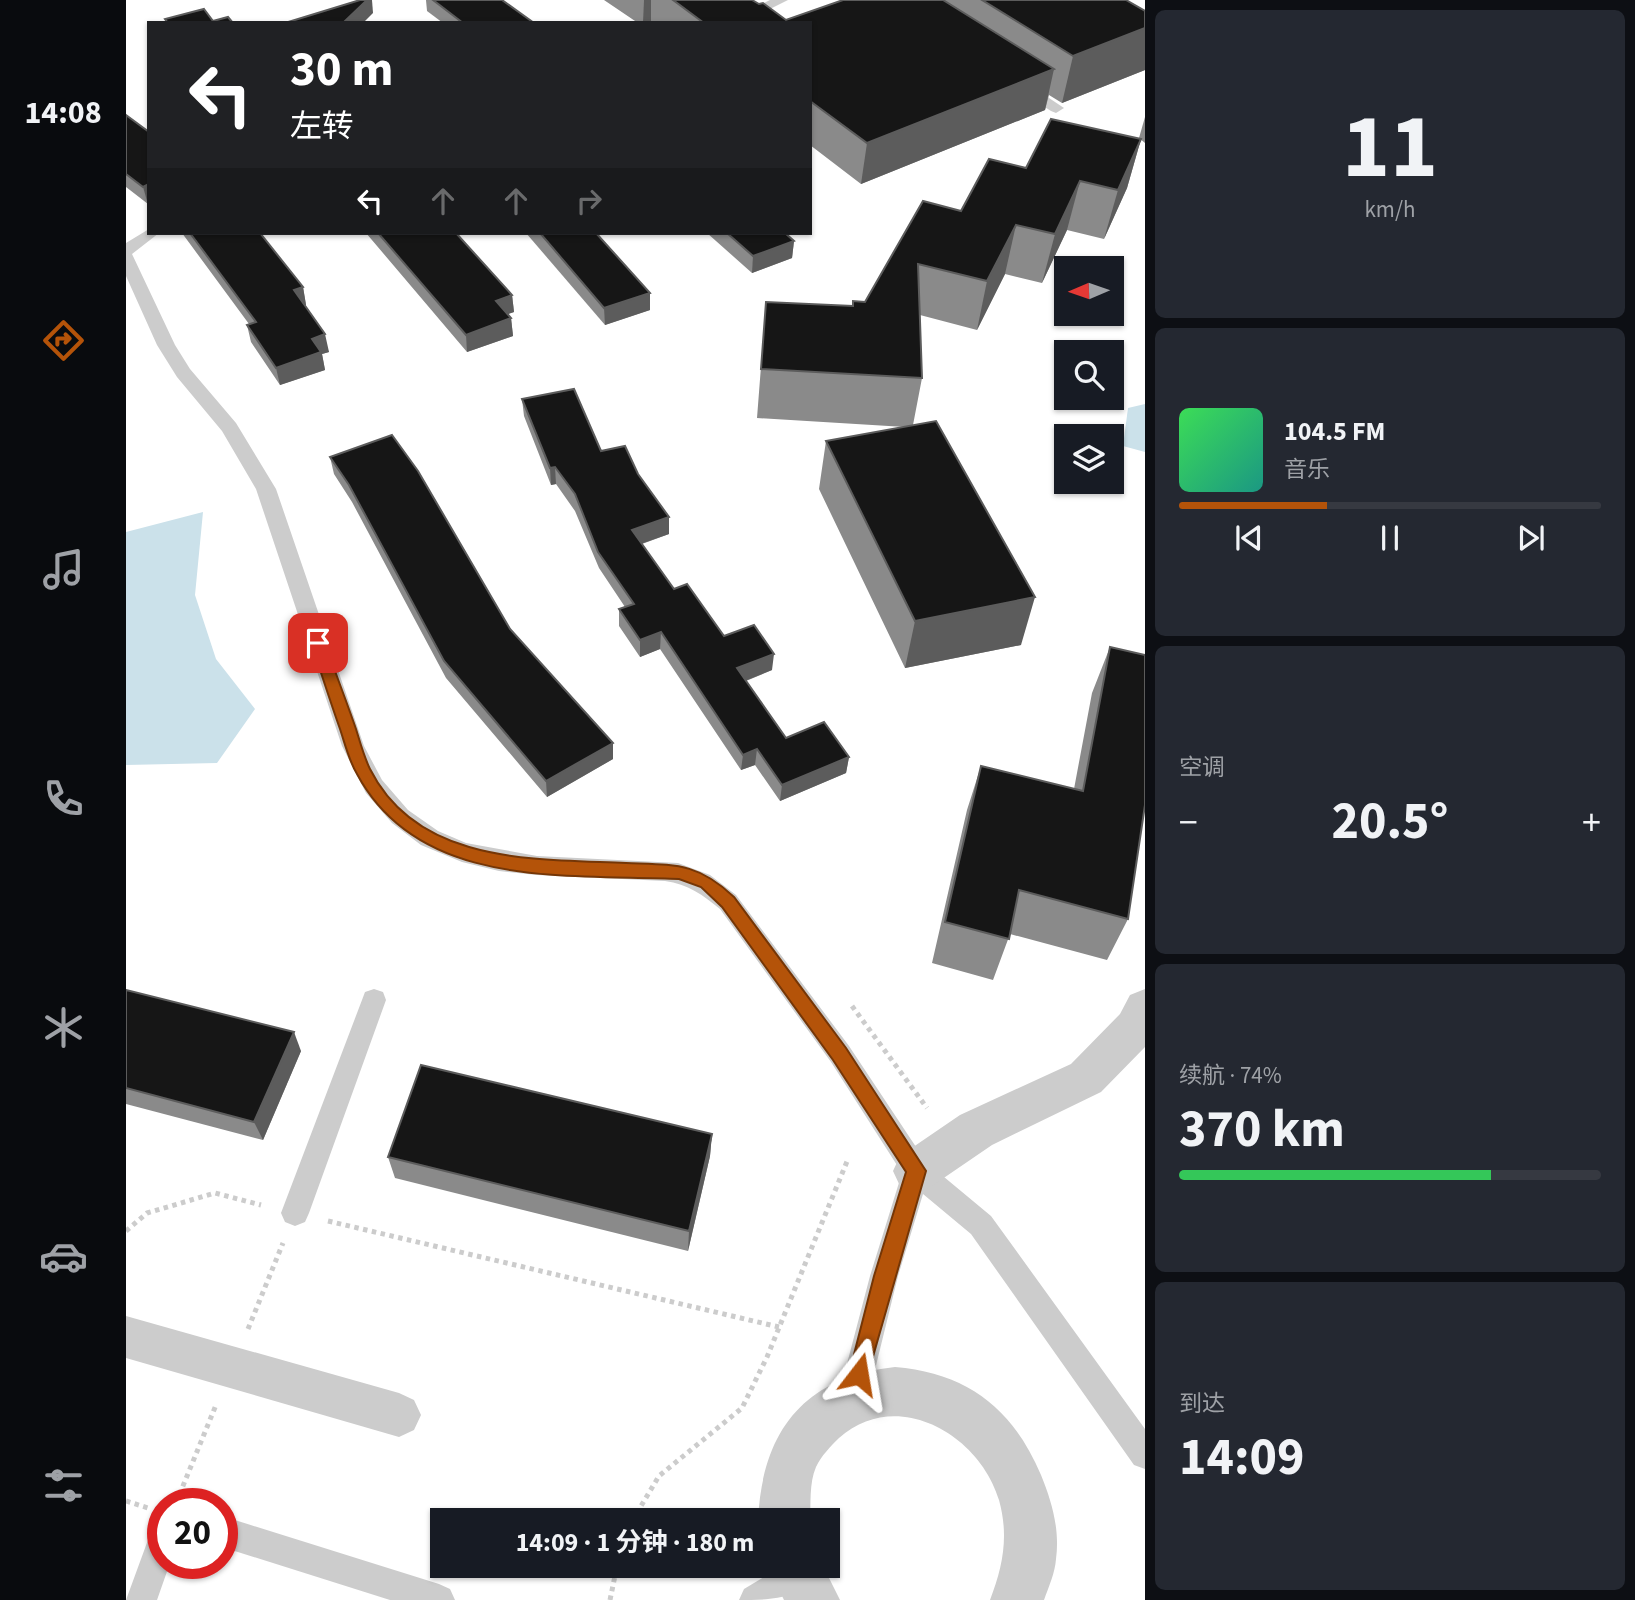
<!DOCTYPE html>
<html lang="zh">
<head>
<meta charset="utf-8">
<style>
  :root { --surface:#171b24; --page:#242831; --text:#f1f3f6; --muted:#9ea1a6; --line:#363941; --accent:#b45309 }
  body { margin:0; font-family:"Source Sans 3","Noto Sans SC",sans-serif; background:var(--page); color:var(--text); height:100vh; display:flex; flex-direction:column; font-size:26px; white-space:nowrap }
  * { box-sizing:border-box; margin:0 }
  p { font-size:23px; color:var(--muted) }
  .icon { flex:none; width:38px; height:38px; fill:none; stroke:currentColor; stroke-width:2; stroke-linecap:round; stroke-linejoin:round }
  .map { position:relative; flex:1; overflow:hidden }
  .panel { display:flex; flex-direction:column; gap:10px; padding:10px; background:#0d0f14; width:490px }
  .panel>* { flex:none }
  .banner { position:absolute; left:21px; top:21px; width:665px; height:214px; border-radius:0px; box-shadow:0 2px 5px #0004; background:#202124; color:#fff; overflow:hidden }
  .needle { width:46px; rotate:268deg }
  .buttons { position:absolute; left:928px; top:256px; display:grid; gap:14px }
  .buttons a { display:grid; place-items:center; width:70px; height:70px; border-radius:0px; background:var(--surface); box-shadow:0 2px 5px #0004; font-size:35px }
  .speed { position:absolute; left:21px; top:1488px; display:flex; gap:14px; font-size:35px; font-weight:700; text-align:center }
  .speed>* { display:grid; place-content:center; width:91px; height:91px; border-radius:50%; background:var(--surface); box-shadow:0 2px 5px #0004; line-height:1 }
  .speed .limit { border:10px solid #d22; background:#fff; color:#111 }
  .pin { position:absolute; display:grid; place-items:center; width:60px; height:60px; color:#fff; margin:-30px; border-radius:14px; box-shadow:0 4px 10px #0006 }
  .me { position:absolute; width:77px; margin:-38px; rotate:14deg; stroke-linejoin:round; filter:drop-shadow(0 0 5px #0008) }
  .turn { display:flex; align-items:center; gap:24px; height:147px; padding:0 28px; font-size:32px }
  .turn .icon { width:91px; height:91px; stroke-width:2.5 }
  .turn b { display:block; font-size:49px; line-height:60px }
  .lanes { display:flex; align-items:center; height:66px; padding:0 28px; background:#0003; justify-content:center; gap:35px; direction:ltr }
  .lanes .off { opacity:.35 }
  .big { font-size:52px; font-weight:700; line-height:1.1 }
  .panel .widget { flex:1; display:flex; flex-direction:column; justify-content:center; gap:10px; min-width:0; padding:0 24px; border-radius:10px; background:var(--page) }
  .panel .dial { align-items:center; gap:0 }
  .dial b { font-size:91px; line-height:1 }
  .song { display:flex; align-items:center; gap:21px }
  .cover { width:84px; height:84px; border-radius:10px; background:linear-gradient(135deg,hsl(130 70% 55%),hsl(170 70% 35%)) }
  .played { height:7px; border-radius:4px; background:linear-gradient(90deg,var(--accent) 35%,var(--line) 35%) }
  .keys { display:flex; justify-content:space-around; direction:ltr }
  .heat { display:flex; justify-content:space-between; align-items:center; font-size:38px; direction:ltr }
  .charge { height:10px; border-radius:5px; background:linear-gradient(90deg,#34c759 74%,var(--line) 0) }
  .trip { position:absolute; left:304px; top:1508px; width:410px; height:70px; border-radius:0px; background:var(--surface); box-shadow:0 2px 5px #0004; font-weight:700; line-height:70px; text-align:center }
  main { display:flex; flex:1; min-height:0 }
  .dock { display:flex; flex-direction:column; width:126px; justify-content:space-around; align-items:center; background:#090b0e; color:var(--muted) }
  .dock .icon { width:49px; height:49px }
  .dock .current { color:var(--accent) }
  .dock b { font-size:32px; color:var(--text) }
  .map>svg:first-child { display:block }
</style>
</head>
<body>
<main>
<nav class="dock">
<b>14:08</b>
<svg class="icon current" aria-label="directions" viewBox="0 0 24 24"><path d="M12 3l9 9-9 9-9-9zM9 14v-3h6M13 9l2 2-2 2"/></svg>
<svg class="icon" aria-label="music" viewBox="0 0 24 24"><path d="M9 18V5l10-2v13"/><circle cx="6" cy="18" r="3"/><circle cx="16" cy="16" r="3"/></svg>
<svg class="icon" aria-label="phone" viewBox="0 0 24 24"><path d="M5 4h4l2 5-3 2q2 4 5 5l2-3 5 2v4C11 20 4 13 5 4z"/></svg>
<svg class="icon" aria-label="climate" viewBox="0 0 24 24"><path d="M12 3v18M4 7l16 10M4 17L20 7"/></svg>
<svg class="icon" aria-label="car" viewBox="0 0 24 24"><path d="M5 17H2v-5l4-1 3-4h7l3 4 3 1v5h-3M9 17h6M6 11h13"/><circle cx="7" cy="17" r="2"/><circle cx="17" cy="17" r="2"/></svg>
<svg class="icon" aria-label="filters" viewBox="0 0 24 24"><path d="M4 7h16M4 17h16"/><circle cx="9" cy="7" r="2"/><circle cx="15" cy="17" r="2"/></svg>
</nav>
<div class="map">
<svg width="1019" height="1600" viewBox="0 0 1019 1600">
  <rect width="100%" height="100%" fill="#fff"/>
  <g fill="#cbe1ea">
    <path d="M 1019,404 L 1019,452 L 997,446 L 1002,408 Z"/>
    <path d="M 77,512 L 69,595 L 90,659 L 129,709 L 91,763 L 0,765 L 0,532 Z"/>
  </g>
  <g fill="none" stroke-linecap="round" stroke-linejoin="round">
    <g stroke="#ccc" stroke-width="5" stroke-dasharray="4.5 4.5" stroke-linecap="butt">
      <path d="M 726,1006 L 801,1108"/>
      <path d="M 202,1221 L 653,1327"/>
      <path d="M 0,1231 L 21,1213 L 89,1193 L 135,1205"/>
      <path d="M 122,1329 L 157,1243"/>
      <path d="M 0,1501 L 22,1508"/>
      <path d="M 50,1503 L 90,1405"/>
      <path d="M 506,1521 L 533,1476 L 616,1408 L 641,1357 L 722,1159"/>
      <path d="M 484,1600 L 491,1566"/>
    </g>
    <g fill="#ccc" fill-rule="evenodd">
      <path d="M 644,0 L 662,0 L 616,23 L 597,23 Z"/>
      <path d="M 894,81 L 899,82 L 938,108 L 930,113 L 925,111 L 889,88 L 887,85 L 889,82 Z"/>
      <path d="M 23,229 L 23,233 L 33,233 L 6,254 L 49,345 L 64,369 L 110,423 L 150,489 L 238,746 L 256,780 L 282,810 L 312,831 L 340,843 L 411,856 L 552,863 L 584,875 L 610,895 L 723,1046 L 800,1162 L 865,1216 L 1019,1429 L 1019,1469 L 1008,1465 L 845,1234 L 797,1194 L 772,1276 L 742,1398 L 737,1408 L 727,1413 L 717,1408 L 712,1398 L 744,1276 L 776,1173 L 705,1062 L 594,909 C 577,895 562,884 539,881 L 411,875 L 373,871 L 336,862 L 295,845 L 266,823 L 240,793 L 216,746 L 130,489 L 96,431 L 51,377 L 31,345 L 0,276 L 0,243 Z"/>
      <path d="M 248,989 L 257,992 L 260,1000 L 183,1213 L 179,1222 L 169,1226 L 159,1222 L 155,1213 L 236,1000 L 239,992 Z"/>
      <path d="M 96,1516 L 313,1584 L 324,1589 L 329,1600 L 264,1600 L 96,1547 Z"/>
      <path d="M 37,1525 L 37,1563 L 44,1563 L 31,1600 L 0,1600 L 26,1529 Z"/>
      <path d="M 656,1566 L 683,1566 L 687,1575 C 674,1600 641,1600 613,1600 L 618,1589 Z"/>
    </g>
    <path fill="#ccc" fill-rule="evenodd" d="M 0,1316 L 273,1393 L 288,1400 L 295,1415 L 288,1430 L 273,1437 L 0,1358 Z"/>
    <path fill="#ccc" fill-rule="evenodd" d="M 1019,989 L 1019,1047 L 975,1092 L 866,1145 L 806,1186 L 790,1193 L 774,1186 L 767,1171 L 774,1156 L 834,1115 L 945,1064 L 994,1014 L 1004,995 Z"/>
    <g fill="#ccc" fill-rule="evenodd">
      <path d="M 769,1367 C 842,1373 887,1409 915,1475 C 926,1502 934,1530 930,1559 C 929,1573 923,1586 918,1600 L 864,1600 C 877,1566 883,1536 873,1500 C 854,1435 771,1386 713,1438 C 705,1446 695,1456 690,1467 C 683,1483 685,1504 684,1521 L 632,1521 C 636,1431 678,1377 769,1367 Z"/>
      <path d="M 642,1566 L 697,1566 L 714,1600 L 658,1600 Z"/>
    </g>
  </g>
  <g fill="#8a8a8a">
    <path d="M 300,0 L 376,0 L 408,23 L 317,23 L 301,11 Z"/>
    <path d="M 478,0 L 626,0 L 660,20 L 717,0 L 1000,0 L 1019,11 L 1019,70 L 936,103 L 923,95 L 919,110 L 735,184 L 684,145 L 684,23 L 512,23 Z"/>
    <path d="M 0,115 L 23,132 L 23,204 L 22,204 L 0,187 Z"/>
    <path d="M 1019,117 L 1019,143 L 1013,138 Z"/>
    <path d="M 1015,139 L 1001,188 L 978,239 L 941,230 L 916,283 L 879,274 L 851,330 L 794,315 L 796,378 L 787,425 L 895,645 L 779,668 L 693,489 L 700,441 L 779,427 L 631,418 L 640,302 L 727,306 L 727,301 L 739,302 L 835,211 L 900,168 Z"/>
    <path d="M 56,233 L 134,233 L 177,287 L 180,305 L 178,305 L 203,352 L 196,354 L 199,370 L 154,385 L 125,342 L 121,325 L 123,324 Z"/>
    <path d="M 240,233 L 330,233 L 386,295 L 388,312 L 382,314 L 385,318 L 387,336 L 341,352 Z"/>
    <path d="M 400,233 L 470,233 L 524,293 L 524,310 L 479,325 Z"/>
    <path d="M 581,233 L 663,233 L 663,236 L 668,241 L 666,258 L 626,273 Z"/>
    <path d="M 396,399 L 512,474 L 543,534 L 516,544 L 548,589 L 598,636 L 646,670 L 620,681 L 660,738 L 723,757 L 720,773 L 654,801 L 629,765 L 615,770 L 534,649 L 514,657 L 493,626 L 493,609 L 499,607 L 473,568 L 449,511 L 430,484 L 425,485 L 398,416 Z"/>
    <path d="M 204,457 L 384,629 L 487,759 L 421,797 L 320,678 L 226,502 L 208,474 Z"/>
    <path d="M 984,647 L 1002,919 L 981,960 L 884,934 L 867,980 L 806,963 L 841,810 L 855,766 L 948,789 L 966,693 Z"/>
    <path d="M 0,990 L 175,1051 L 137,1140 L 0,1104 Z"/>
    <path d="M 586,1134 L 584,1156 L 562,1251 L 269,1178 L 262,1157 Z"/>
  </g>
  <g fill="#5c5c5c">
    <path d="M 241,0 L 246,0 L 247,13 L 237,23 L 217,23 Z"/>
    <path d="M 518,0 L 525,0 L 525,23 L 517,23 Z"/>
    <path d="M 1019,28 L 1019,70 L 936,103 L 947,56 Z"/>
    <path d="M 928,69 L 919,110 L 735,184 L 741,143 Z"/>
    <path d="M 1015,139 L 1001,188 L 978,239 L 992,190 Z"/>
    <path d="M 954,181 L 941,230 L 916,283 L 929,234 Z"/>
    <path d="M 23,184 L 23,204 L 22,204 L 17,187 Z"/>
    <path d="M 890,225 L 879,274 L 851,330 L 861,281 Z"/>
    <path d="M 668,241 L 666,258 L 626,273 L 627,256 Z"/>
    <path d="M 177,287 L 180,305 L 171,308 L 168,290 Z"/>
    <path d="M 524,293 L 524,310 L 479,325 L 478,308 Z"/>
    <path d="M 386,295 L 388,312 L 371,318 L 370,301 Z"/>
    <path d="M 385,318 L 387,336 L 341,352 L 340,335 Z"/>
    <path d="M 199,334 L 203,352 L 196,354 L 199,370 L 154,385 L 150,368 L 186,339 Z"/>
    <path d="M 429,467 L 430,484 L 425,485 L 424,468 Z"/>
    <path d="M 543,517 L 543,534 L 506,547 L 506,530 Z"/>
    <path d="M 909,597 L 895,645 L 779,668 L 789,621 Z"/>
    <path d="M 535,632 L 534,649 L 514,657 L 514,640 Z"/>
    <path d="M 648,654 L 646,670 L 609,685 L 611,668 Z"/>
    <path d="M 487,743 L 487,759 L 421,797 L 420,781 Z"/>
    <path d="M 631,749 L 629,765 L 615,770 L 617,755 Z"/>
    <path d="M 723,757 L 720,773 L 654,801 L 656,785 Z"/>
    <path d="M 168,1032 L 175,1051 L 137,1140 L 128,1122 Z"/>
    <path d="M 586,1134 L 584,1156 L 562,1251 L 563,1231 Z"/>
  </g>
  <g fill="#161616" stroke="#5c5c5c" stroke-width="2">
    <path d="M 234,0 L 241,0 L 217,23 L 159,23 Z"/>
    <path d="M 307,0 L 376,0 L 408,23 L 337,23 Z"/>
    <path d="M 547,0 L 626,0 L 633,4 L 637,3 L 660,20 L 717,0 L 817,0 L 928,69 L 741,143 L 684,101 L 684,23 L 578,23 Z"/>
    <path d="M 856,0 L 1000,0 L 1019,11 L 1019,28 L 947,56 Z"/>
    <path d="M 78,9 L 87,21 L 102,17 L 107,23 L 42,23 L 39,19 Z"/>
    <path d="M 0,115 L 23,132 L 23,184 L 17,187 L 0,174 Z"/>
    <path d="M 925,119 L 1015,139 L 992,190 L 954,181 L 929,234 L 890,225 L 861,281 L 792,264 L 796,378 L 635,369 L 640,302 L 727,306 L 727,301 L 739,302 L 797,201 L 835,211 L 863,159 L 900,168 Z"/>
    <path d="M 64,233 L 134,233 L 177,287 L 168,290 L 199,334 L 186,339 L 195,352 L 150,368 L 121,325 L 130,322 Z"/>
    <path d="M 252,233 L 330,233 L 386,295 L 370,301 L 385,318 L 340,335 Z"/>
    <path d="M 414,233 L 470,233 L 524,293 L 478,308 Z"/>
    <path d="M 601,233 L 659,233 L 668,241 L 627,256 Z"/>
    <path d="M 448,389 L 475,451 L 499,446 L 512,474 L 543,517 L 506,530 L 548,589 L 561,584 L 598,636 L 628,625 L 648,654 L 611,668 L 660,738 L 698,722 L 723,757 L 656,785 L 631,749 L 617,755 L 535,632 L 514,640 L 493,609 L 508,604 L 472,552 L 449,494 L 429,467 L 424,468 L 396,399 Z"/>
    <path d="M 810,421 L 909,597 L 789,621 L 700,441 Z"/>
    <path d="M 266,435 L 292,471 L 384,629 L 487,743 L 420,781 L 318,661 L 223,485 L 204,457 Z"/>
    <path d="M 984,647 L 1019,655 L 1019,805 L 1002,919 L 893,890 L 883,939 L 819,922 L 855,766 L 957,791 Z"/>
    <path d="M 0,990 L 168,1032 L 128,1122 L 0,1088 Z"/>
    <path d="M 295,1065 L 586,1134 L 563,1231 L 262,1157 Z"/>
  </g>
  <path fill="#b45309" stroke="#753606" stroke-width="2" d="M 192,638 L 199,643 C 209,672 220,700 230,729 C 234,742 238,757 244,769 C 292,865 410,859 500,863 C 549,865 571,862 608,897 L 720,1048 L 800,1171 L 740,1381 L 733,1384 L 726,1381 L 723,1374 L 748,1276 L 780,1172 L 707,1060 L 596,907 L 575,887 L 553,879 C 441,874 293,890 231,774 C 223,761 219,744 214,729 C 204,701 195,672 185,643 Z"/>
</svg>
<div class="buttons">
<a><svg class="needle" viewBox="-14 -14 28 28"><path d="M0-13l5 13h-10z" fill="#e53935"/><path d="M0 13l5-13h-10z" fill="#9ea1a6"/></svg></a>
<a><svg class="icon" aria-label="search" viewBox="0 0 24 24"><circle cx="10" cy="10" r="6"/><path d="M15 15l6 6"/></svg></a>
<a><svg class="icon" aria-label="layers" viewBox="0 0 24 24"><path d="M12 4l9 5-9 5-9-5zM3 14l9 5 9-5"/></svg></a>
</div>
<div class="speed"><div class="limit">20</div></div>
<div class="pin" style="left:192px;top:643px;background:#d93025"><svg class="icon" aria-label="arrive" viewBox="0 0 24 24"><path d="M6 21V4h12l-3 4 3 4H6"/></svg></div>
<svg class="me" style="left:733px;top:1374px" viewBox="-20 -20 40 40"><path d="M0-17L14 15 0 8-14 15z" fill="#b45309" stroke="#fff" stroke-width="4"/></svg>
<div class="trip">14:09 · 1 分钟 · 180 m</div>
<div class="banner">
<div class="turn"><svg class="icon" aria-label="left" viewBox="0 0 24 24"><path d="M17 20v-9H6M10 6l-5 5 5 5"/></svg><div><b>30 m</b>左转</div></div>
<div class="lanes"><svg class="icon" aria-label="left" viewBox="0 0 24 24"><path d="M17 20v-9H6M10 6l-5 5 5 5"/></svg><svg class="icon off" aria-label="ahead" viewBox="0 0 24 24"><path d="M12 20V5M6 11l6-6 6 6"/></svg><svg class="icon off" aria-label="ahead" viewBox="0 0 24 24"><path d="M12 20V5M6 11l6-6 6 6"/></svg><svg class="icon off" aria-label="right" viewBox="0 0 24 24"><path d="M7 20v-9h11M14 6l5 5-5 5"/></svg></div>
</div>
</div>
<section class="panel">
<div class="widget dial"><b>11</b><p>km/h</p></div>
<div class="widget">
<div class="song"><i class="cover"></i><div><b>104.5 FM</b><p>音乐</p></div></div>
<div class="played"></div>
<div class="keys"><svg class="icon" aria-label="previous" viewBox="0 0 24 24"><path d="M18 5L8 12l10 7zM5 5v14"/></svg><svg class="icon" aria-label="pause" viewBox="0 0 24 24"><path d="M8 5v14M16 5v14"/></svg><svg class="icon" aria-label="next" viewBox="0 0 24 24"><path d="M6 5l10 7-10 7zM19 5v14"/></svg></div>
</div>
<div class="widget"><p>空调</p>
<div class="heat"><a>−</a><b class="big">20.5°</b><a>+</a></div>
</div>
<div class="widget"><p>续航 · 74%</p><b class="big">370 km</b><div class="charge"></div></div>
<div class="widget"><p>到达</p><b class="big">14:09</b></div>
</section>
</main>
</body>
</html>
